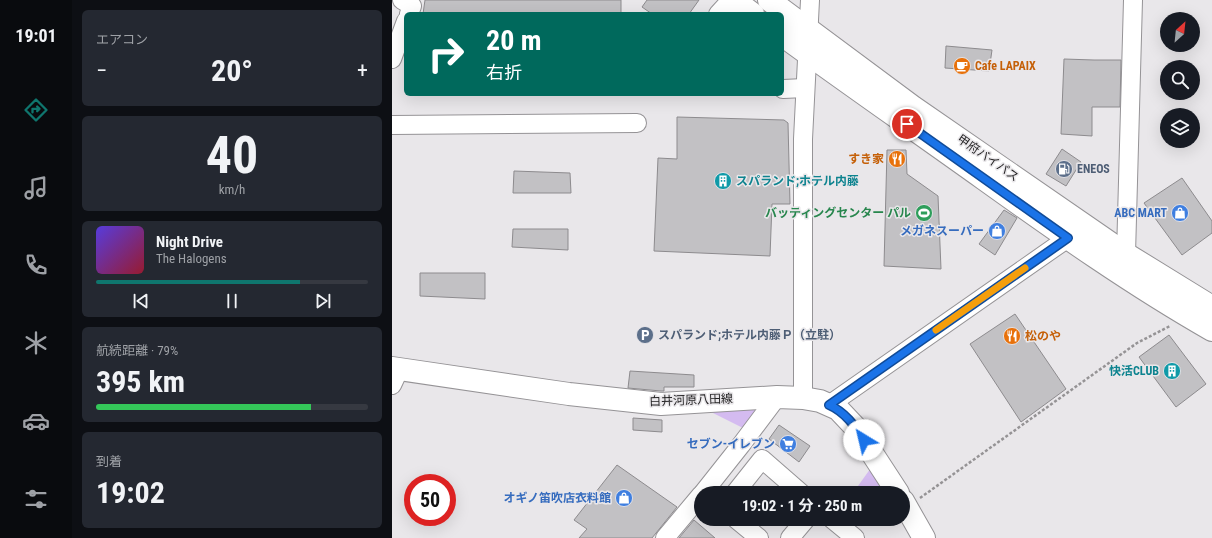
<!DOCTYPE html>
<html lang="ja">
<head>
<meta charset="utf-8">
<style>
  :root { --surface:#171b24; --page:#242831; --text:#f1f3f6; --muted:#9ea1a6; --line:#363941; --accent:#0f766e }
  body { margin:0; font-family:"Roboto Condensed","Noto Sans JP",sans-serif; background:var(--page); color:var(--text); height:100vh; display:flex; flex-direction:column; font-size:15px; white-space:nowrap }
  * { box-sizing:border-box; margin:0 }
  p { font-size:13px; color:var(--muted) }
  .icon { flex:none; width:22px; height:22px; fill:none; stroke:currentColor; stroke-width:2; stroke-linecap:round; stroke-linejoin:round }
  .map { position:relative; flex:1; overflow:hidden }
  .drawer { display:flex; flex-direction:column; gap:10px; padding:10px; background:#0d0f14; width:320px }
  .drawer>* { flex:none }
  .guide { position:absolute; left:12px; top:12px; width:380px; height:84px; border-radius:6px; box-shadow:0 4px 16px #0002; background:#00695c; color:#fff; overflow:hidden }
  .needle { width:26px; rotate:27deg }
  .controls { position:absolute; left:768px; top:12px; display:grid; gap:8px }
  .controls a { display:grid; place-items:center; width:40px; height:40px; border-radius:50%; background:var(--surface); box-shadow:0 4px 16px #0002; font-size:20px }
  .speed { position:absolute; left:12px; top:474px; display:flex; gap:8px; font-size:20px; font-weight:700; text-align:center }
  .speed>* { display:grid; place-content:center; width:52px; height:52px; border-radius:50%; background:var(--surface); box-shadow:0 4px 16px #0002; line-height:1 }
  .speed .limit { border:6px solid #d22; background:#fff; color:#111 }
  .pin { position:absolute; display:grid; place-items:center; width:34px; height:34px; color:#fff; margin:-17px; border:2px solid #fff; border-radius:50%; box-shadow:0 1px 4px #0007 }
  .me { position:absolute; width:44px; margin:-22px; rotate:324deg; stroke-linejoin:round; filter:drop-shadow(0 0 3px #0008) }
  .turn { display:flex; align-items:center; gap:14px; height:84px; padding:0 16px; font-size:18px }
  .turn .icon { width:52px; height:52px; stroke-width:2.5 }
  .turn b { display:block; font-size:28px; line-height:34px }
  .big { font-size:30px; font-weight:700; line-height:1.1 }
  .drawer .card { flex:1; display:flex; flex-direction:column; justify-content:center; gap:6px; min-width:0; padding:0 14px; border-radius:6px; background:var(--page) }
  .drawer .dial { align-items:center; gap:0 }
  .dial b { font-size:52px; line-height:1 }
  .song { display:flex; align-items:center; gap:12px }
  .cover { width:48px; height:48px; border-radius:6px; background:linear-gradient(135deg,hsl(250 70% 55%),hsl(350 70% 35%)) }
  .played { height:4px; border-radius:2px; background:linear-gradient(90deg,var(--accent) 75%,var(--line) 75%) }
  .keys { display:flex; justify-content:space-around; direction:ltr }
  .heat { display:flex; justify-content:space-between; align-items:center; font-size:22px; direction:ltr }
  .charge { height:6px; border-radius:3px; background:linear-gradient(90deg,#34c759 79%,var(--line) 0) }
  .trip { position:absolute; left:302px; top:486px; width:216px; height:40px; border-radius:20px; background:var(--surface); box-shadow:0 4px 16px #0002; font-weight:700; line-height:40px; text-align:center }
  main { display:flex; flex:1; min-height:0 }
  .tabs { display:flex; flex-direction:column; width:72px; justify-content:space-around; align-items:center; background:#090b0e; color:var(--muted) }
  .tabs .icon { width:28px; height:28px }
  .tabs .on { color:var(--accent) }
  .tabs b { font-size:18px; color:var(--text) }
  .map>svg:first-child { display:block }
</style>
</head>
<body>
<main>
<nav class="tabs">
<b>19:01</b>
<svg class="icon on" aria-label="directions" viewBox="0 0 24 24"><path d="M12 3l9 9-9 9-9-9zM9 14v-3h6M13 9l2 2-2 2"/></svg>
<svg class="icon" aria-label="music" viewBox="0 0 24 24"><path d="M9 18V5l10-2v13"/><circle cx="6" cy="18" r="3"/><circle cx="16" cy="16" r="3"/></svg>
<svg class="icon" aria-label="phone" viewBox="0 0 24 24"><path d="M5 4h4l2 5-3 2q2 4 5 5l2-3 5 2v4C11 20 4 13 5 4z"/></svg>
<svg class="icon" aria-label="climate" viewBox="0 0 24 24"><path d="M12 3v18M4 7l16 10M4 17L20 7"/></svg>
<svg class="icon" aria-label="car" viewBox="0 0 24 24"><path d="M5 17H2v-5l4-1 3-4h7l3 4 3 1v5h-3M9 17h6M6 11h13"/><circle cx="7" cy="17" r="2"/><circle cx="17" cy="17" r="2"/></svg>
<svg class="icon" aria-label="filters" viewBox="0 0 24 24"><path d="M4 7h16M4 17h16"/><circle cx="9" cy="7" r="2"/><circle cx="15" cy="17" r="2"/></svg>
</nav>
<section class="drawer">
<div class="card"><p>エアコン</p>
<div class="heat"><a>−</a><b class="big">20°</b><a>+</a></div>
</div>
<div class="card dial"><b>40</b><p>km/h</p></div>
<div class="card">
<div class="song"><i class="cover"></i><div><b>Night Drive</b><p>The Halogens</p></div></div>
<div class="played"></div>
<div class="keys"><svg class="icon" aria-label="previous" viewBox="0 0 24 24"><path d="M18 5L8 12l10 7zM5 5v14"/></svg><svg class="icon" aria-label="pause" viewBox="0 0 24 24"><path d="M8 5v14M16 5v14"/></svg><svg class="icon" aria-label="next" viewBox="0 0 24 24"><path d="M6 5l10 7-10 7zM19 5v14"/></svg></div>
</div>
<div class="card"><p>航続距離 · 79%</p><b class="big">395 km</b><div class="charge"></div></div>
<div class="card"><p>到着</p><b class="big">19:02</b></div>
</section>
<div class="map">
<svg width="820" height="538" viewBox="0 0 820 538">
  <rect width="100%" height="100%" fill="#e9e7ea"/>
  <g fill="#d4bbf0">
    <path d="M 370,407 L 351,428 L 319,412 Z"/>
    <path d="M 481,465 L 496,493 L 461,493 Z"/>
  </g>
  <g fill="#c2c1c4" stroke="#8d8b8e">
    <path d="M 33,0 L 229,0 L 229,14 L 31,14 Z"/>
    <path d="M 255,0 L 307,0 L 297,14 L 260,14 L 250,7 Z"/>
    <path d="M 554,46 L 600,50 L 597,71 L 553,68 Z"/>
    <path d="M 672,59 L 702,60 L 729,60 L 728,107 L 700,107 L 700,136 L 669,134 Z"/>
    <path d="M 285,117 L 392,120 L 396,123 L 398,204 L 380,204 L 378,256 L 262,251 L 266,158 L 285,159 Z"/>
    <path d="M 670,149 L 689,162 L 674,186 L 654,174 Z"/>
    <path d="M 495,150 L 514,150 L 515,174 L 546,196 L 549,269 L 492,266 Z"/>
    <path d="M 122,171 L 178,173 L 179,193 L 121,193 Z"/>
    <path d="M 790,178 L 820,221 L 820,233 L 790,255 L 752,203 Z"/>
    <path d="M 612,210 L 625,218 L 603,255 L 587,244 Z"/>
    <path d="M 121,229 L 176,229 L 176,250 L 120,247 Z"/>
    <path d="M 28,273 L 93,273 L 93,299 L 28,296 Z"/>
    <path d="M 623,314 L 674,389 L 629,422 L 578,344 Z"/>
    <path d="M 777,335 L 814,384 L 784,407 L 747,357 Z"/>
    <path d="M 238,371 L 302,375 L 302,387 L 272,387 L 272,391 L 269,391 L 236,388 Z"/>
    <path d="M 241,418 L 270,420 L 270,432 L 241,430 Z"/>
    <path d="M 387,425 L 418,446 L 407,462 L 377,439 Z"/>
    <path d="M 225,465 L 285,507 L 260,538 L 187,538 L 195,529 L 182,520 Z"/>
    <path d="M 302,520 L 323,538 L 287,538 Z"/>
  </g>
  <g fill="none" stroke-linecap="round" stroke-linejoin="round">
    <g stroke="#959396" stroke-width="20">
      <g id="minor">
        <path d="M 10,0 L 20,6 L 17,14"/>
        <path d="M 326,14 L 339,0"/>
        <path d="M 0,59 L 14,21"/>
        <path d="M 391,89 L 413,88"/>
        <path d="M 0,125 L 245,123"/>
        <path d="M 734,254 L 741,0"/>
        <path d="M 0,385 L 8,368"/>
        <path d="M 411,398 L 411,139 L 418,0"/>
        <path d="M 437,405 L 676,238"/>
        <path d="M 311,493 L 349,445 L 385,397"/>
        <path d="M 343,493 L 370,459 L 409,493"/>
        <path d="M 344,519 L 367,538"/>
        <path d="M 440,519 L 463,538"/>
        <path d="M 273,538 L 309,495"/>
        <path d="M 398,538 L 414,519"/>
      </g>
    </g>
    <g stroke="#959396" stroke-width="24">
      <g id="major">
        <path d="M 0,368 L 177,394 L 269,404 L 385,397 L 411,398 L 428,401 L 446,409 L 463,427 L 506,493"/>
        <path d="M 511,501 L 532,538"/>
      </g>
    </g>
    <g stroke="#959396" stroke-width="24">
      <g id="highway">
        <path d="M 342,0 L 361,14"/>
        <path d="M 377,0 L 521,107 L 734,254 L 820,307"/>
        <path d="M 390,35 C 457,84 525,131 592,179 C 666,232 741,285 820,330"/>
      </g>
    </g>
    <path stroke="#959395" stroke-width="2.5" stroke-dasharray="3 2" stroke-linecap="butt" d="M 528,498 L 745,343 L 778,326"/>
    <use href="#minor" stroke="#fff" stroke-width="18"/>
    <use href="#major" stroke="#fff" stroke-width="22"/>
    <use href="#highway" stroke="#fff" stroke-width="22"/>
  </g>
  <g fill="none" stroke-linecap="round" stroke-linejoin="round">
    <g stroke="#114b97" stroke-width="10">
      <path id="route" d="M 472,440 C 463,426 453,412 437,405 L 676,238 L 515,124"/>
    </g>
    <use href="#route" stroke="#1a73e8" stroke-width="7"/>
    <path stroke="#f59e0b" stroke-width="7" d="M 544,330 L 633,268"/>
  </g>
  <defs>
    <g id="cafe-disc" transform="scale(0.9)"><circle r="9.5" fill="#e8710a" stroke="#e9e7ea"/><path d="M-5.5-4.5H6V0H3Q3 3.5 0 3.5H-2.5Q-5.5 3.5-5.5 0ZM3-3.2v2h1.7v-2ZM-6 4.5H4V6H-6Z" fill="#fff"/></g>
    <g id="restaurant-disc" transform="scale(0.9)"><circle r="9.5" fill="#e8710a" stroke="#e9e7ea"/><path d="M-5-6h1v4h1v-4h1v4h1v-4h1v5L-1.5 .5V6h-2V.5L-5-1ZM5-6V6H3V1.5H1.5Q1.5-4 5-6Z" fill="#fff"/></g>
    <g id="fuel-disc" transform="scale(0.9)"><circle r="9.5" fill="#5c6f8a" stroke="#e9e7ea"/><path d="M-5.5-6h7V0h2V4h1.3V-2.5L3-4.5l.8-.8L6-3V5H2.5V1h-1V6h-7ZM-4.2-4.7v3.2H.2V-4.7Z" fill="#fff"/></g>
    <g id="building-disc" transform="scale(0.9)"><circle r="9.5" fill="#0f9aa8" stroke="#e9e7ea"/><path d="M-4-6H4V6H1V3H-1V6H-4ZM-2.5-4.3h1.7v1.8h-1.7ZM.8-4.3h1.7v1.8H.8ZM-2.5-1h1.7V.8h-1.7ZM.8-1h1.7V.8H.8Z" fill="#fff"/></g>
    <g id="stadium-disc" transform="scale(0.9)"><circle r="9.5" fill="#2e9e5b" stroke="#e9e7ea"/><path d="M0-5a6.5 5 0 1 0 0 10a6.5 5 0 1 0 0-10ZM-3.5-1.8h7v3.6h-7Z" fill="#fff"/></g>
    <g id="shop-disc" transform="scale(0.9)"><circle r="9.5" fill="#3f7fe0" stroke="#e9e7ea"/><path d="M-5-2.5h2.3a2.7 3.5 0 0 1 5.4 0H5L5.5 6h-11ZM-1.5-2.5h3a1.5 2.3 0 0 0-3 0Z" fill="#fff"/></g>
    <g id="parking-disc" transform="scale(0.9)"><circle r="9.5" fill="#5c6f8a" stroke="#e9e7ea"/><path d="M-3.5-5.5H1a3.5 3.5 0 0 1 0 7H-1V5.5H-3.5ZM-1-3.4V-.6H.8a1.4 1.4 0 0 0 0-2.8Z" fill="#fff"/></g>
    <g id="supermarket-disc" transform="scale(0.9)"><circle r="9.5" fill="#3f7fe0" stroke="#e9e7ea"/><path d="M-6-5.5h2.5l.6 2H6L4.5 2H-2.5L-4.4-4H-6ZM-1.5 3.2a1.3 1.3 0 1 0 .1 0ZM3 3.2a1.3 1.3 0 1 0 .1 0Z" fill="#fff"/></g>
  </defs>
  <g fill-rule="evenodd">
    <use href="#cafe-disc" x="570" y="66"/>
    <use href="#restaurant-disc" x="505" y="159"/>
    <use href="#fuel-disc" x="672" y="169"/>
    <use href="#building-disc" x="331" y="181"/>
    <use href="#stadium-disc" x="532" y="213"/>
    <use href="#shop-disc" x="788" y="213"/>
    <use href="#shop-disc" x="605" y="231"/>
    <use href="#parking-disc" x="253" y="335"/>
    <use href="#restaurant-disc" x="620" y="336"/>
    <use href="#building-disc" x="780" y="371"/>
    <use href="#supermarket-disc" x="396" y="444"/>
    <use href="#shop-disc" x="232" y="498"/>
  </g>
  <g text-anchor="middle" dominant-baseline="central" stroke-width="3" stroke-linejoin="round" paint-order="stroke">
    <g font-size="12" font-weight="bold" fill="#c56008" stroke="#e9e7ea" text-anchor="start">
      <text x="583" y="66">Cafe LAPAIX</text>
      <text x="492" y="159" text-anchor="end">すき家</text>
      <text x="633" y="336">松のや</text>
    </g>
    <g font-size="12" fill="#252425" stroke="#e9e7ea">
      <text transform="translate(596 158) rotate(35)">甲府バイパス</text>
      <text transform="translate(299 400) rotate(-2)">白井河原八田線</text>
    </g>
    <g font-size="12" font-weight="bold" fill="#4e5e75" stroke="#e9e7ea" text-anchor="start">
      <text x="685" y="169">ENEOS</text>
      <text x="266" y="335">スパランド;ホテル内藤Ｐ（立駐）</text>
    </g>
    <g font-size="12" font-weight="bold" fill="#0d838f" stroke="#e9e7ea" text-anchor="start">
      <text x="344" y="181">スパランド;ホテル内藤</text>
      <text x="767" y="371" text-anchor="end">快活CLUB</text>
    </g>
    <g font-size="12" font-weight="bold" fill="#27864d" stroke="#e9e7ea" text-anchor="end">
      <text x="519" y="213">バッティングセンター パル</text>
    </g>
    <g font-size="12" font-weight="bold" fill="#366cbe" stroke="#e9e7ea" text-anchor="end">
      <text x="775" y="213">ABC MART</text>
      <text x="592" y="231">メガネスーパー</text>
      <text x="383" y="444">セブン-イレブン</text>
      <text x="219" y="498">オギノ笛吹店衣料館</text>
    </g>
  </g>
</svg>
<div class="controls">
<a><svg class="needle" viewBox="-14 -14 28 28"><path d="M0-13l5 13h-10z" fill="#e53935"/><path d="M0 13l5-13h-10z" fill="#9ea1a6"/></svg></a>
<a><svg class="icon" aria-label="search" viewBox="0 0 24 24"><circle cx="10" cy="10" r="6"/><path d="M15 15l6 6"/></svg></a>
<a><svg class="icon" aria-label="layers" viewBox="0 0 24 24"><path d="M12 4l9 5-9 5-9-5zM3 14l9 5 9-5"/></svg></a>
</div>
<div class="speed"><div class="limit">50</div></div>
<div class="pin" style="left:515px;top:124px;background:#d93025"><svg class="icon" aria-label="arrive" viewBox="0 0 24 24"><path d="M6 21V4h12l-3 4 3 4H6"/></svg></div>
<svg class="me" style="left:472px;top:440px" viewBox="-20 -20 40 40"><circle r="19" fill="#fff"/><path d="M0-13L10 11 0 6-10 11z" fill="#1a73e8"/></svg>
<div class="trip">19:02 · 1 分 · 250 m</div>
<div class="guide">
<div class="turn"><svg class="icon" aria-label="right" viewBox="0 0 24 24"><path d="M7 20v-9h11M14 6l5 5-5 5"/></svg><div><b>20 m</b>右折</div></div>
</div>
</div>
</main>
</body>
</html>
